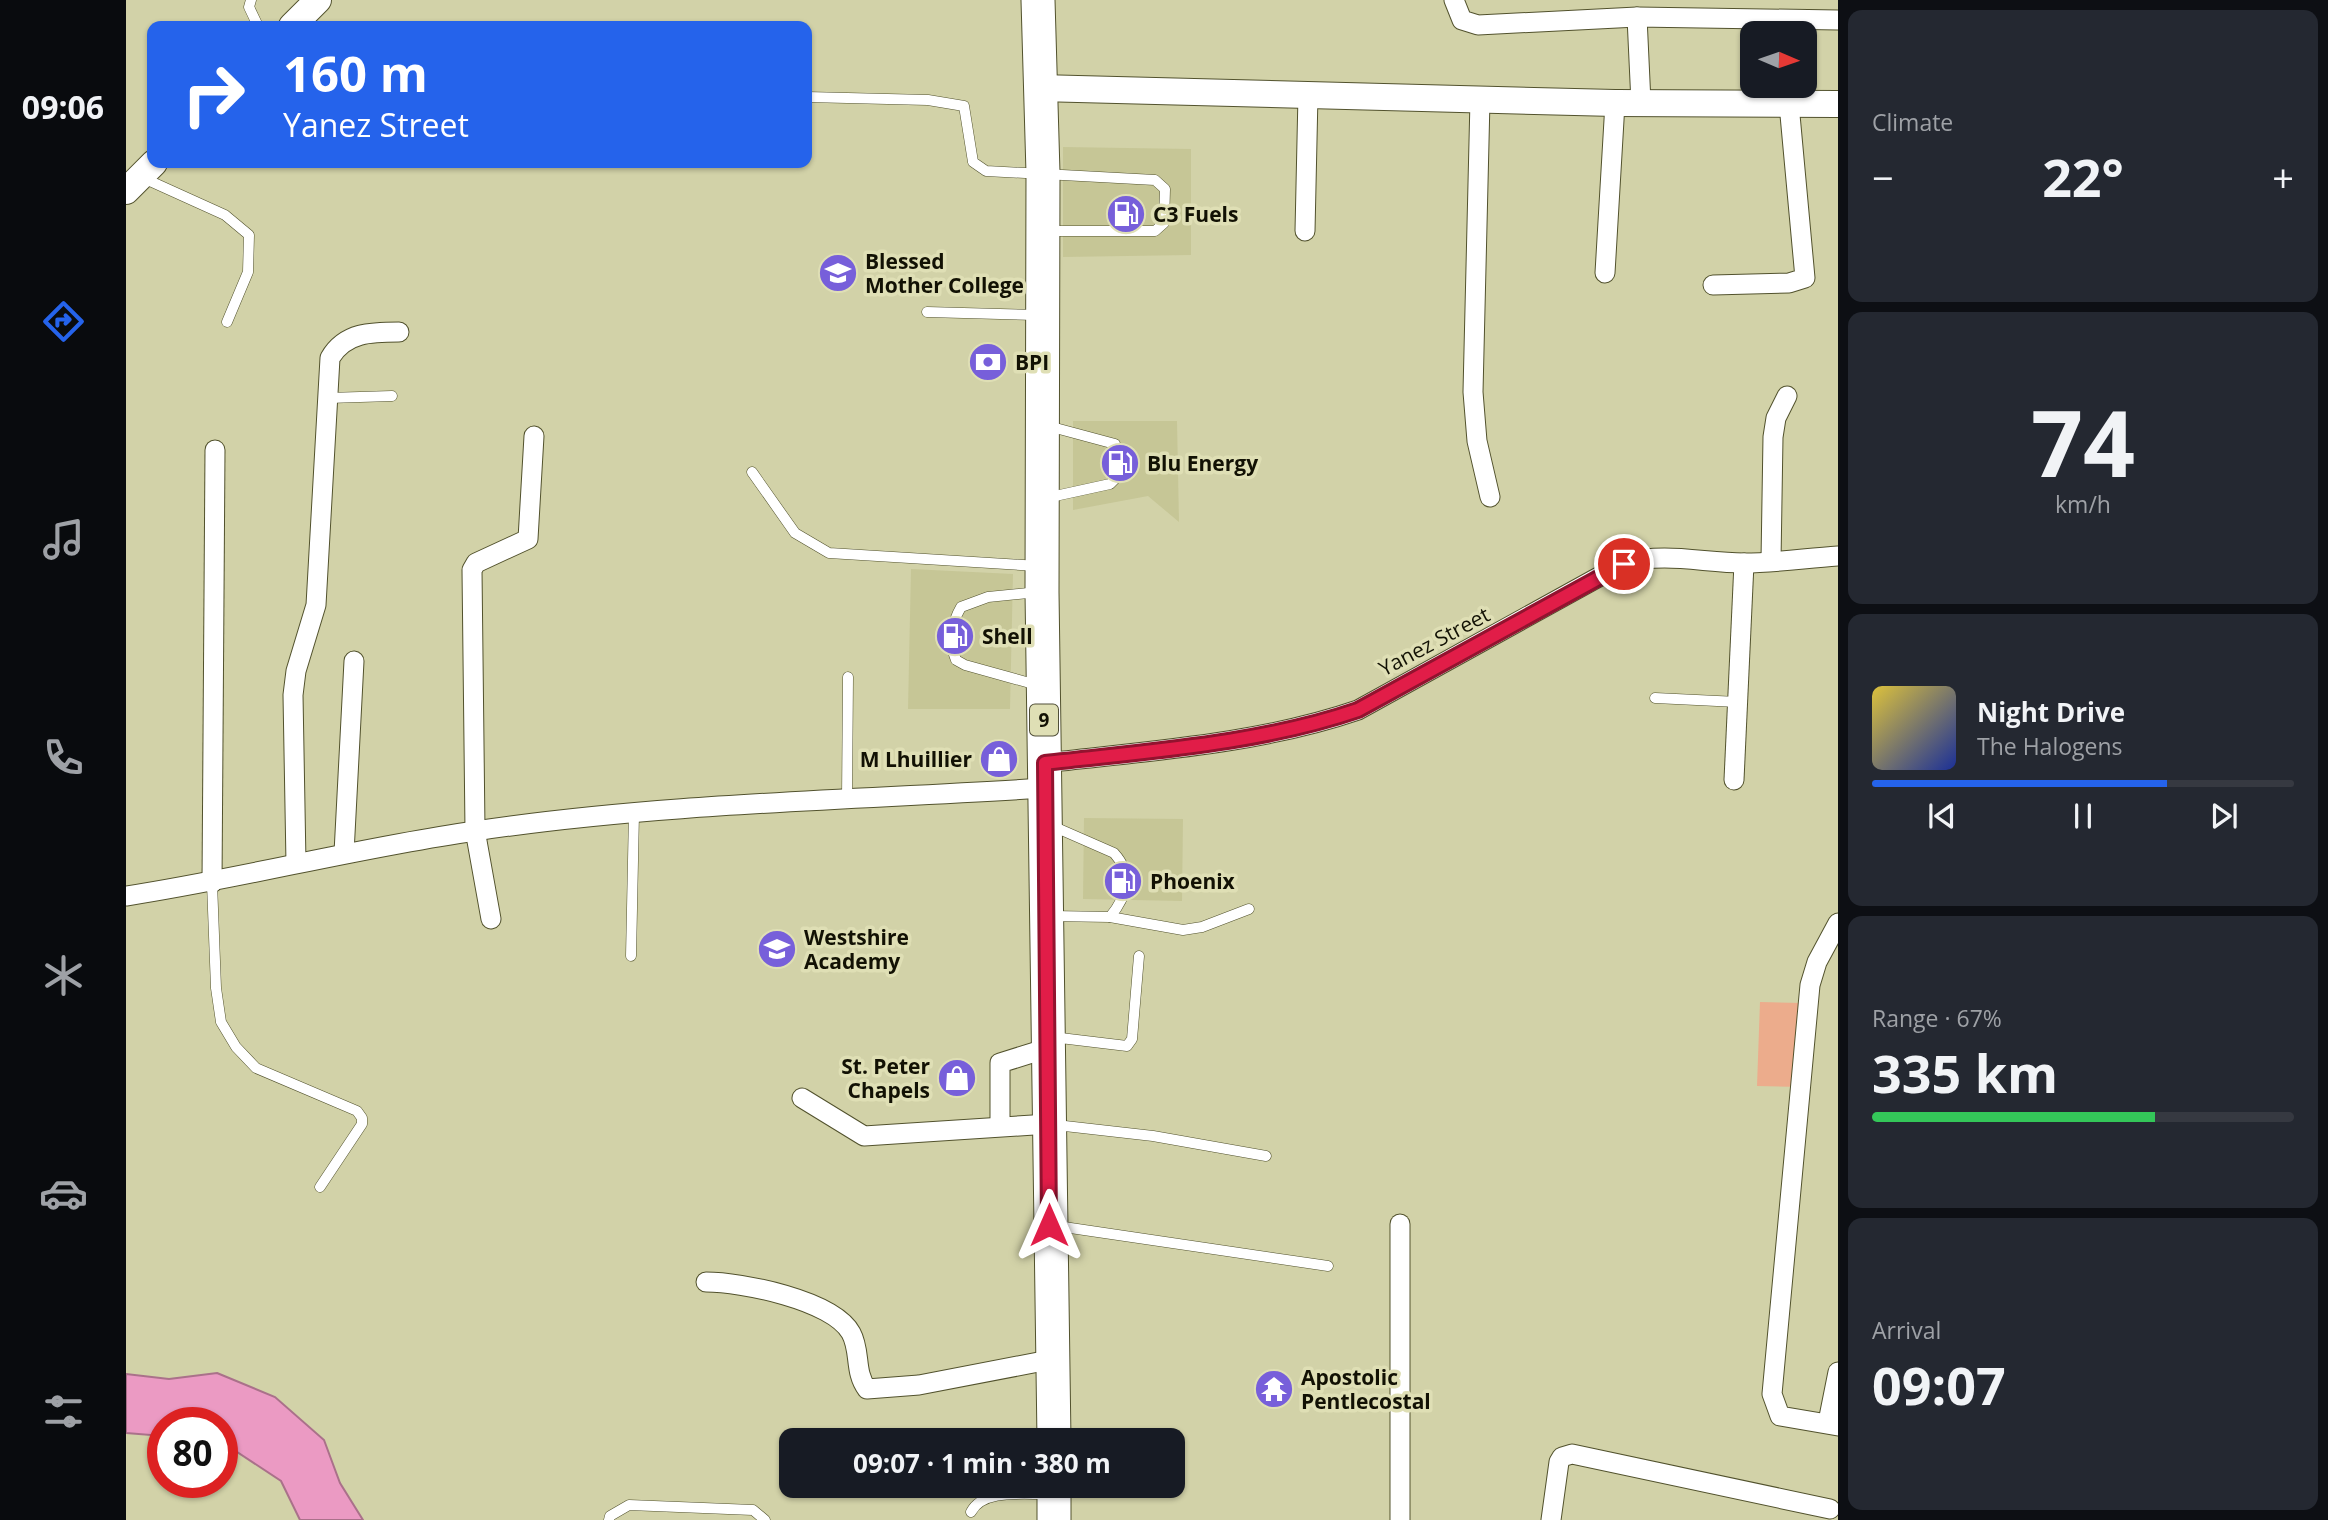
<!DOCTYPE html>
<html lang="en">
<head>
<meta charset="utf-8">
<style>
  :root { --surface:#171b24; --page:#242831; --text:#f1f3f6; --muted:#9ea1a6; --line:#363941; --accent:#2563eb }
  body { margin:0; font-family:"Open Sans",sans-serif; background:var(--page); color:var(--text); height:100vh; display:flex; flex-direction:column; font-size:26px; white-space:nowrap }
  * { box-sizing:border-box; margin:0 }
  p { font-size:23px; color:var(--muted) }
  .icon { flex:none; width:38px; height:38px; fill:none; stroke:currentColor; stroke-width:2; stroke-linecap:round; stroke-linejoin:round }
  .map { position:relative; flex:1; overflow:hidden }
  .panel { display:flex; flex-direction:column; gap:10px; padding:10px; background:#0d0f14; width:490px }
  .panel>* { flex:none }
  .top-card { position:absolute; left:21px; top:21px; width:665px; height:147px; border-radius:14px; box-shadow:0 2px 5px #0004; background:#2563eb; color:#fff; overflow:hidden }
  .needle { width:46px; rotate:92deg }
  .controls { position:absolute; left:1614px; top:21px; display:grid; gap:14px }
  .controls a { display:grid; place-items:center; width:77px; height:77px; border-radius:14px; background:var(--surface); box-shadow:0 2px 5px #0004; font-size:35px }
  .speed { position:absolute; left:21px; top:1407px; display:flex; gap:14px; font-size:35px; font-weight:700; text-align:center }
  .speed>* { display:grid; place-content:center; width:91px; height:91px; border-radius:50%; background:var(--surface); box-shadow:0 2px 5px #0004; line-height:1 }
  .speed .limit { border:10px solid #d22; background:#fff; color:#111 }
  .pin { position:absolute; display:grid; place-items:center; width:60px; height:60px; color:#fff; margin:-30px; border:4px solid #fff; border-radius:50%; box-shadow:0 2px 7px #0007 }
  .me { position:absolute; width:77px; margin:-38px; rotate:0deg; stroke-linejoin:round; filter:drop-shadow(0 0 5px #0008) }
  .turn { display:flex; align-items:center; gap:24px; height:147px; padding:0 21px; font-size:32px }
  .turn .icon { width:91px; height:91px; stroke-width:2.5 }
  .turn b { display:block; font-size:49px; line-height:60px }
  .big { font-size:52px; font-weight:700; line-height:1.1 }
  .panel .widget { flex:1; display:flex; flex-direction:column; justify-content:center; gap:10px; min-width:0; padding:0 24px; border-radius:14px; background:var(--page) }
  .panel .dial { align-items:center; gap:0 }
  .dial b { font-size:91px; line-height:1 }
  .song { display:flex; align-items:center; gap:21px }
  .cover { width:84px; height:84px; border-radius:10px; background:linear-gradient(135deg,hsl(50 70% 55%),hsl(230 70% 35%)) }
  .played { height:7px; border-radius:4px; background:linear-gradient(90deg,var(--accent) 70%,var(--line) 70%) }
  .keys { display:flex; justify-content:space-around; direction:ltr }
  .heat { display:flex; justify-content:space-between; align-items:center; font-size:38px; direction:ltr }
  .charge { height:10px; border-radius:5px; background:linear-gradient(90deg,#34c759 67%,var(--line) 0) }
  .trip { position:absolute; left:653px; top:1428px; width:406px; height:70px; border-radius:14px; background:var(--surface); box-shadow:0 2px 5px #0004; font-weight:700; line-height:70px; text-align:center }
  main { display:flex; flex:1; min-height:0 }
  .tabs { display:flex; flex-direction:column; width:126px; justify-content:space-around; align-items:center; background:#090b0e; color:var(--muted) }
  .tabs .icon { width:49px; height:49px }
  .tabs .current { color:var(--accent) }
  .tabs b { font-size:32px; color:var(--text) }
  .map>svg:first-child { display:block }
</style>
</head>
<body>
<main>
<nav class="tabs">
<b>09:06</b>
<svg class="icon current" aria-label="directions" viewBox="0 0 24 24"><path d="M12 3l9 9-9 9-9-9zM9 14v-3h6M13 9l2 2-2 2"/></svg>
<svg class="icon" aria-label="music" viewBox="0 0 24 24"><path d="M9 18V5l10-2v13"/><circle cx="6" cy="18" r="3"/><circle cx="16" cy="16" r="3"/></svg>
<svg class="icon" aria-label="phone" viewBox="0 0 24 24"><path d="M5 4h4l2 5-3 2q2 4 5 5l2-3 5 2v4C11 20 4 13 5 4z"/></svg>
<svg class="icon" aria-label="climate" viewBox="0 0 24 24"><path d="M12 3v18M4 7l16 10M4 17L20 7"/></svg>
<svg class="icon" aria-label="car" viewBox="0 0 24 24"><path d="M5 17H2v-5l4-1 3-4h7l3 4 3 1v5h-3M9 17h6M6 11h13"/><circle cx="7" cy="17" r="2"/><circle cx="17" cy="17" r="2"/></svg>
<svg class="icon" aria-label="filters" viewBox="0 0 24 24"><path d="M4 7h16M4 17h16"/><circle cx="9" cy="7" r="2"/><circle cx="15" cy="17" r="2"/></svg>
</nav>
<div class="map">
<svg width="1712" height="1520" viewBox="0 0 1712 1520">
  <rect width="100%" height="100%" fill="#d2d2a8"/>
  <g fill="#c6c696">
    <path d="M 937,147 L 1065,149 L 1065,255 L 937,257 Z"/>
    <path d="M 947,421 L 1051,421 L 1053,522 L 1022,496 L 947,510 Z"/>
    <path d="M 785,569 L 887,574 L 884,709 L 782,709 Z"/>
    <path d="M 958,818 L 1057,819 L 1056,901 L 957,899 Z"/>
  </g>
  <path fill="#ecac8c" d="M 1634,1002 L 1677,1003 L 1674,1087 L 1631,1086 Z"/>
  <path fill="#eb9ac3" stroke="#aa718a" stroke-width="2" d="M 91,1373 L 149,1397 L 198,1440 L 214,1483 L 237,1520 L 174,1520 L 155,1481 L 96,1442 L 96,1423 L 37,1423 L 37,1436 L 0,1433 L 0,1374 L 43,1379 Z"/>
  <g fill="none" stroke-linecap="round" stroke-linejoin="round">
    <g stroke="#52522d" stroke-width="11">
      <g id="lane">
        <path d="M 125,0 L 123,7 L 132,26"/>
        <path d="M 681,97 L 802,100 L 838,106 L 847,162 L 860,171 L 1029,180 L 1039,189 L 1038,223 L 1029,231 L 921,231"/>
        <path d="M 15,177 L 99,215 L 123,235 L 122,272 L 101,322"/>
        <path d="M 801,312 L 911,315"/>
        <path d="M 202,398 L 266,396"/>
        <path d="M 626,472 L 669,533 L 703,553 L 912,566"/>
        <path d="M 920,498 L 984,484 L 991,477 L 989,444 L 922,426"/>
        <path d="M 911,685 L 839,665 L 830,660 C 823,643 825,624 835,607 L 862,597 L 912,592"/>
        <path d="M 1529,698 L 1612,702"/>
        <path d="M 721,800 L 722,677"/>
        <path d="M 924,825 L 988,853 C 1008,875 1001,896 984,917"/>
        <path d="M 86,883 L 90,988 L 95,1022 L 110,1047 L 130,1068 L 231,1111 L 236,1118 L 236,1124 L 194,1187"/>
        <path d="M 926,916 L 984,917 L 1057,930 L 1076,927 L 1123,909"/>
        <path d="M 505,956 L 508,813"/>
        <path d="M 926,1037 L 1001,1046 L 1006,1039 L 1013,956"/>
        <path d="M 930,1125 L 1027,1136 L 1140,1156"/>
        <path d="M 931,1226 L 1202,1266"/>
        <path d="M 845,1512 C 857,1488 900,1495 924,1494"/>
        <path d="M 483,1520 L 484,1516 L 503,1505 L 627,1510 L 639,1520"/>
      </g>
    </g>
    <g stroke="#52522d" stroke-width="21">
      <g id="street">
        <path d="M 1328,0 L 1336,20 L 1352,25 L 1511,17 L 1712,20"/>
        <path d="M 1511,17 L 1515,103"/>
        <path d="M 1354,100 L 1347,392 L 1351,441 L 1364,497"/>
        <path d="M 1179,231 L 1182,95"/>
        <path d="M 1479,273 L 1489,103"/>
        <path d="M 1587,285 L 1663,283 L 1679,278 L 1663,104"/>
        <path d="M 1645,561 L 1647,437 L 1650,418 L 1661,396"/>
        <path d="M 919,763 C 1022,751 1133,744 1232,710 L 1498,563 C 1540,552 1577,563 1618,563 C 1649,563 1681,558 1712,556"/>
        <path d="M 1608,780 L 1618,563"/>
        <path d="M 218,853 L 228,661"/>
        <path d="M 170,863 L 167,695 L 170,671 L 190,605 L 204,358 C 219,332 246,332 273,332"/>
        <path d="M 86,883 L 89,450"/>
        <path d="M 0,896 C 117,878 231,848 349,831 C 534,803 731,800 919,788"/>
        <path d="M 365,919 L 349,830 L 346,570 L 350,563 L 402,539 L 408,436"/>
        <path d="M 1712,923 L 1691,962 L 1684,985 L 1646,1394 L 1654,1416 L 1712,1426"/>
        <path d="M 676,1098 L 738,1136 L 923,1124"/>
        <path d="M 874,1125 L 874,1063 L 922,1048"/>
        <path d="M 1274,1224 L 1274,1520"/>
        <path d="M 580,1282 C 615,1282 707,1300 725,1333 C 735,1351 728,1372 741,1389 L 793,1385 L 928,1359"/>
        <path d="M 1702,1422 L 1712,1372"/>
        <path d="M 1425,1520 L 1433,1462 L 1436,1457 L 1446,1454 L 1704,1509"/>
      </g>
    </g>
    <g stroke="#52522d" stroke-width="28">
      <g id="secondary">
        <path d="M 166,26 L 192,0"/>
        <path d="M 913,88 L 1489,103 L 1712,104"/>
        <path d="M 0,191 L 28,163"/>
      </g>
    </g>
    <g stroke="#52522d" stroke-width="35">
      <g id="highway">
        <path d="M 912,0 L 917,173 L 916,592 L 928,1440"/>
        <path d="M 928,1486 L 928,1520"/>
      </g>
    </g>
    <use href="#lane" stroke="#fff" stroke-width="10"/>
    <use href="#street" stroke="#fff" stroke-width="19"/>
    <use href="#secondary" stroke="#fff" stroke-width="26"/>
    <use href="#highway" stroke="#fff" stroke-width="33"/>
  </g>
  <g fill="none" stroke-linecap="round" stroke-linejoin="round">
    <g stroke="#92132f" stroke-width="18">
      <path id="route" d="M 923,1225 L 919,763 C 1022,751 1133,744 1232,710 L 1498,564"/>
    </g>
    <use href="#route" stroke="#e11d48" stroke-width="12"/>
  </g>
  <defs>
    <g id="fuel-disc" transform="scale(2.0125)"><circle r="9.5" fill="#775fda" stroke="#dfdfb5"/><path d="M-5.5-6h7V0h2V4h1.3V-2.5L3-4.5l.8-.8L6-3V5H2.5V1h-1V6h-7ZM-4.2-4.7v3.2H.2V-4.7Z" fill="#fff"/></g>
    <g id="university-disc" transform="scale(2.0125)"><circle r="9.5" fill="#775fda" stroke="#dfdfb5"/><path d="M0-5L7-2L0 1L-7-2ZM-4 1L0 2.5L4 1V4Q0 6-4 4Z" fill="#fff"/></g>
    <g id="bank-disc" transform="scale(2.0125)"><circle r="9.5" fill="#775fda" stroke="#dfdfb5"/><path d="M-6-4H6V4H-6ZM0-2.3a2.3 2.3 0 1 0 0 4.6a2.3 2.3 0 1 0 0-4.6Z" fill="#fff"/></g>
    <g id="shop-disc" transform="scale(2.0125)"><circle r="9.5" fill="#775fda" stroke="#dfdfb5"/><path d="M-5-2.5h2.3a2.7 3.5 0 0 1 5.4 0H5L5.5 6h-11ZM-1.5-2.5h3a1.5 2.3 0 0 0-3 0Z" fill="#fff"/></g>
    <g id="school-disc" transform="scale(2.0125)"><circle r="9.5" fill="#775fda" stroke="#dfdfb5"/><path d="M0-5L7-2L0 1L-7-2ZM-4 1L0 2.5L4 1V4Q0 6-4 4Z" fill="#fff"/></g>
    <g id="temple-disc" transform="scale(2.0125)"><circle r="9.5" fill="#775fda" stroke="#dfdfb5"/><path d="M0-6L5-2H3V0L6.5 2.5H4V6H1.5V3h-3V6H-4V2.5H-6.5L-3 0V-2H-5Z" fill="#fff"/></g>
  </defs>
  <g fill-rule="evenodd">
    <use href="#fuel-disc" x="1000" y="214"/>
    <use href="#university-disc" x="712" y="273"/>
    <use href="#bank-disc" x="862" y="362"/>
    <use href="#fuel-disc" x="994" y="463"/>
    <use href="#fuel-disc" x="829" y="636"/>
    <use href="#shop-disc" x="873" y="759"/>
    <use href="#fuel-disc" x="997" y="881"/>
    <use href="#school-disc" x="651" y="949"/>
    <use href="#shop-disc" x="831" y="1078"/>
    <use href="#temple-disc" x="1148" y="1389"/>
  </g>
  <g text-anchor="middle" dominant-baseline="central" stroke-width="7" stroke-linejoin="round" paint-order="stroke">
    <rect fill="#dfdfb5" stroke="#504f39" stroke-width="2" x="904" y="704.5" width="28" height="31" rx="5"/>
    <g font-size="19" font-weight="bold" fill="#121104">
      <text x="918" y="720">9</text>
    </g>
    <g font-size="21" font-weight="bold" fill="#121104" stroke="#dfdfb5" text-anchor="start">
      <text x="1027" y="214">C3 Fuels</text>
      <text x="739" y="261">Blessed<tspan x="739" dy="24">Mother College</tspan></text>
      <text x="889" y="362">BPI</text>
      <text x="1021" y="463">Blu Energy</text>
      <text x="856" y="636">Shell</text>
      <text x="846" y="759" text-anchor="end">M Lhuillier</text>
      <text x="1024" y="881">Phoenix</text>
      <text x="678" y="937">Westshire<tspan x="678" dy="24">Academy</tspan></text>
      <text x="804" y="1066" text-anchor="end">St. Peter<tspan x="804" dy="24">Chapels</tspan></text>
      <text x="1175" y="1377">Apostolic<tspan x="1175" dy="24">Pentlecostal</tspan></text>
    </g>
    <g font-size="21" fill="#121104" stroke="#dfdfb5">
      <text transform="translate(1308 641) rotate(-28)">Yanez Street</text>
    </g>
  </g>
</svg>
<div class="controls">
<a><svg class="needle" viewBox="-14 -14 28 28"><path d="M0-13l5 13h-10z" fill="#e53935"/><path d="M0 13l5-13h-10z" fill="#9ea1a6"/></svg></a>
</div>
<div class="speed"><div class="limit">80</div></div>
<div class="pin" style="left:1498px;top:564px;background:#d93025"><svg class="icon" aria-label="arrive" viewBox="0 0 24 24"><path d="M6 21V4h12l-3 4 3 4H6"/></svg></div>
<svg class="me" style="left:923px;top:1225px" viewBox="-20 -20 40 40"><path d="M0-17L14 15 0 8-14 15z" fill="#e11d48" stroke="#fff" stroke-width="4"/></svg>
<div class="trip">09:07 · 1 min · 380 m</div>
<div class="top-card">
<div class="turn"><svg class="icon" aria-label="right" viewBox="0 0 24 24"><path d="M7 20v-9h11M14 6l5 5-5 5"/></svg><div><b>160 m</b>Yanez Street</div></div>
</div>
</div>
<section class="panel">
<div class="widget"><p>Climate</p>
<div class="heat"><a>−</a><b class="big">22°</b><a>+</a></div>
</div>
<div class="widget dial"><b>74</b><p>km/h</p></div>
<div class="widget">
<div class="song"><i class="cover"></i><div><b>Night Drive</b><p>The Halogens</p></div></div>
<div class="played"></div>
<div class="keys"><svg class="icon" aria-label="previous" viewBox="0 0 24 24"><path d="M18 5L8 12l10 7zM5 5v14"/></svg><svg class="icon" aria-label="pause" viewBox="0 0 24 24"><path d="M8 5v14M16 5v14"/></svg><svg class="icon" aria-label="next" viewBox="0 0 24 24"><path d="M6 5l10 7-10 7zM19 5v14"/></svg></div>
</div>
<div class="widget"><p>Range · 67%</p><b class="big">335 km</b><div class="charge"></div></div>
<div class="widget"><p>Arrival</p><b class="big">09:07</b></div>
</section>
</main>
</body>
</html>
